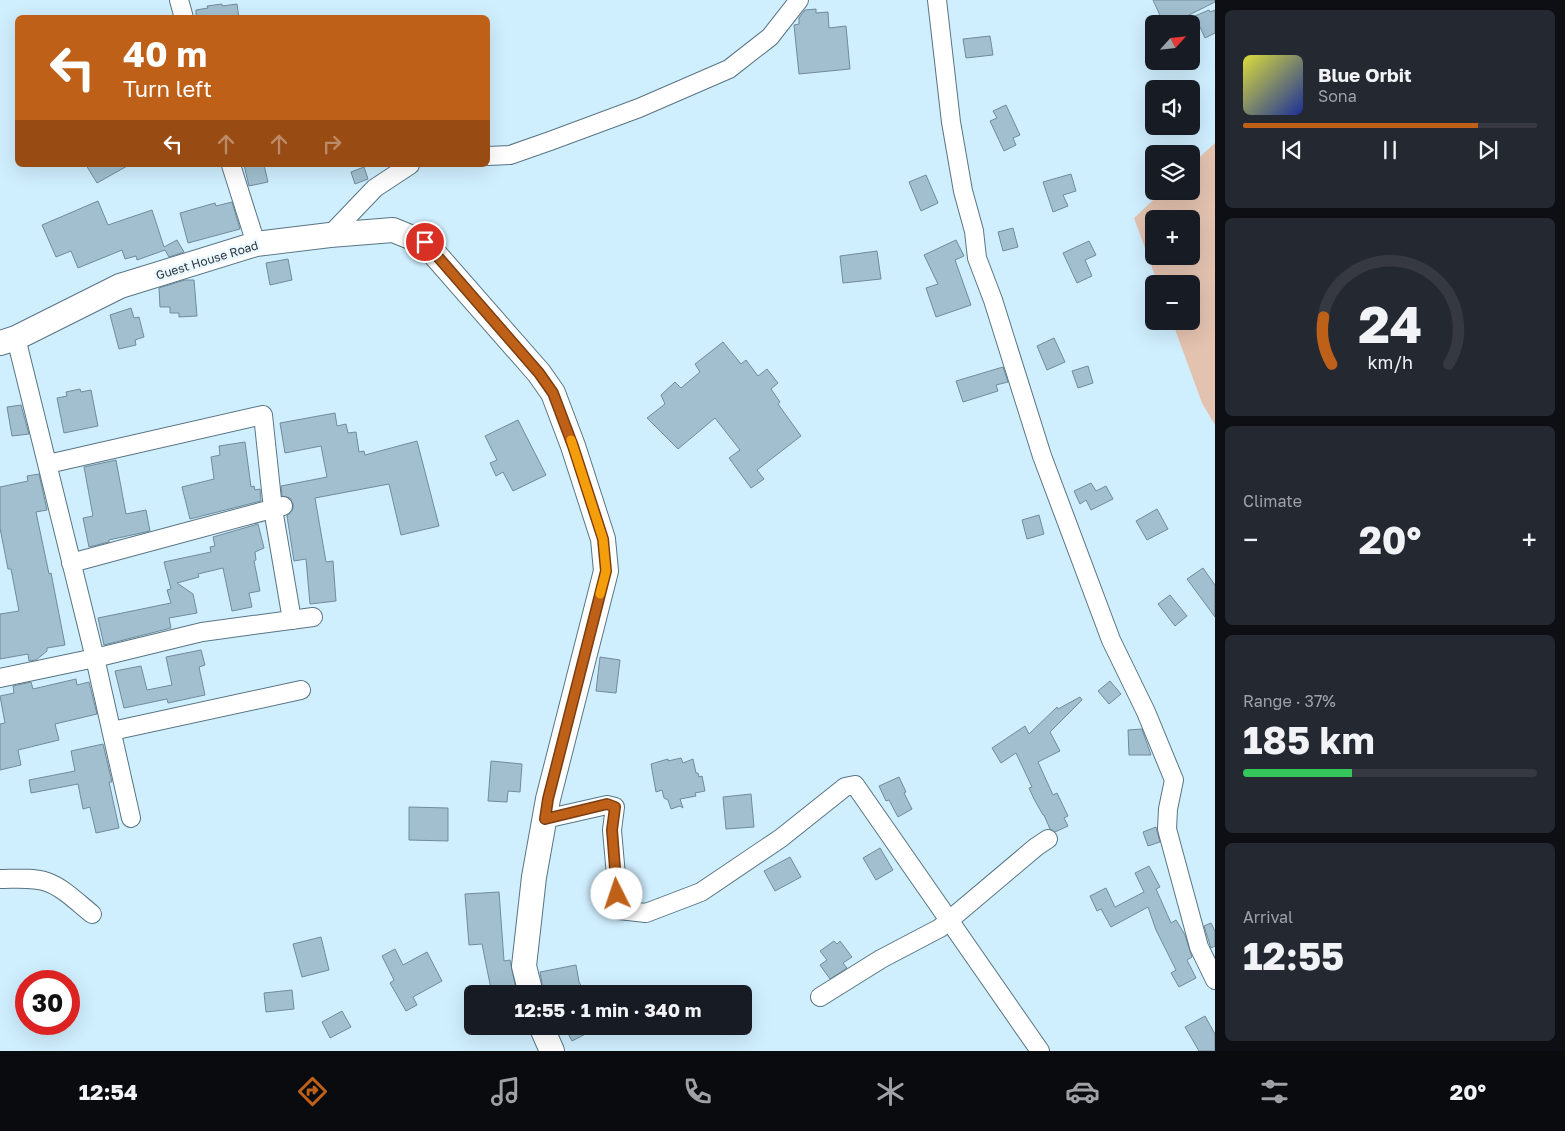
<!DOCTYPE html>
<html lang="en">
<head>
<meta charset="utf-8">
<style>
  :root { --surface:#171b24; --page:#242831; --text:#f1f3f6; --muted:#9ea1a6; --line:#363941; --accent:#bf6019 }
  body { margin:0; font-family:"Golos Text",sans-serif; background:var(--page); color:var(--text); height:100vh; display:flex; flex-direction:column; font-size:19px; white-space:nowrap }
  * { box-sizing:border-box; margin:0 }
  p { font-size:16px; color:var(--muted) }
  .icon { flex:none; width:28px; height:28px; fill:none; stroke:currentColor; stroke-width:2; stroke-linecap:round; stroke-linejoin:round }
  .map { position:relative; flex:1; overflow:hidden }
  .sheet { display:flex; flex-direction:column; gap:10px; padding:10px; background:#0d0f14; width:350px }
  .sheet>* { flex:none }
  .guide { position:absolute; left:15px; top:15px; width:475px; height:152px; border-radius:8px; box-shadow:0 5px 20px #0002; background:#bf6019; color:#fff; overflow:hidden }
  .needle { width:32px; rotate:63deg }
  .tools { position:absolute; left:1145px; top:15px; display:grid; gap:10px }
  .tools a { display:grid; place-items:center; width:55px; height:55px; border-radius:8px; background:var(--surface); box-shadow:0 5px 20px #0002; font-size:25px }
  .speed { position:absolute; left:15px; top:970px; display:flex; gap:10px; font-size:25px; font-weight:700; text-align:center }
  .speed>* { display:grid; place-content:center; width:65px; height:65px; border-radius:50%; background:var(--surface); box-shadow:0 5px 20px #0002; line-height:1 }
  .speed .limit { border:8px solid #d22; background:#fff; color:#111 }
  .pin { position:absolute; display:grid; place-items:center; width:42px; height:42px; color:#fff; margin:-21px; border:2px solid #fff; border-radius:50%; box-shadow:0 1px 5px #0007 }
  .me { position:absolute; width:55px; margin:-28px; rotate:356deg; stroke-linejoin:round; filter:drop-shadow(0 0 4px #0008) }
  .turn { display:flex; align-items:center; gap:18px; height:105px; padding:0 25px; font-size:22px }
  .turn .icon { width:65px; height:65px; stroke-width:2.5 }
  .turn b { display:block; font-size:35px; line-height:42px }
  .lanes { display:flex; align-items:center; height:48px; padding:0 25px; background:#0003; justify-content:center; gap:25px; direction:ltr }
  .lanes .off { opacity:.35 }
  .big { font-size:38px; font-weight:700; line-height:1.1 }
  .sheet .card { flex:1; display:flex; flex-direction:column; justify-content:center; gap:8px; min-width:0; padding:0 18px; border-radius:8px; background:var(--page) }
  .sheet .dial { align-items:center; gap:0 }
  .dial svg { height:130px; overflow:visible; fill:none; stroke:var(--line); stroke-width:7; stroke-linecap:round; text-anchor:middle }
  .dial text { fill:var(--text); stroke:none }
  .song { display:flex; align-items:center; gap:15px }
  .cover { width:60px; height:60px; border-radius:8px; background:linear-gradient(135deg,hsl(60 70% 55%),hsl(230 70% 35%)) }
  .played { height:5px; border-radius:2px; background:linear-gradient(90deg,var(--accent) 80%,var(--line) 80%) }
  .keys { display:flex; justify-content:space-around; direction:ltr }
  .heat { display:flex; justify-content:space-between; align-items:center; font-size:28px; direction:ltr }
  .charge { height:8px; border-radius:4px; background:linear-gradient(90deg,#34c759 37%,var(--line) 0) }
  .trip { position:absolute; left:464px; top:985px; width:288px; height:50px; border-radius:8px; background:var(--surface); box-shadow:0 5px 20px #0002; font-weight:700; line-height:50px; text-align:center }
  .tab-bar { display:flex; height:80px; justify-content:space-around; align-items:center; background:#090b0e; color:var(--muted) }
  .tab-bar .icon { width:35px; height:35px }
  .tab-bar .current { color:var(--accent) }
  .tab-bar b { font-size:22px; color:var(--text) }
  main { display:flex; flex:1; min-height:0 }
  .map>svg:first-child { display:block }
</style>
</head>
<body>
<main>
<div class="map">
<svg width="1215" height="1051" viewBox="0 0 1215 1051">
  <rect width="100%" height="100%" fill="#cfeefe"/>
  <path fill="#e3c2af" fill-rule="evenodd" d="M 1215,143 L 1215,425 L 1202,403 L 1172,321 L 1191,321 L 1191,284 L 1158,284 L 1134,218 L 1163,191 L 1191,191 L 1191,165 ZM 1154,219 L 1191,219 L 1191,256 L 1154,256 Z"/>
  <g fill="#a1bfcf" stroke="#708c9b">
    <path d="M 1153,0 L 1215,0 L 1215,2 L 1171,24 L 1164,24 Z"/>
    <path d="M 222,4 L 222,6 L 237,4 L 239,18 L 196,18 L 196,10 L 208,8 L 207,6 Z"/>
    <path d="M 816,9 L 816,13 L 828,12 L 829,28 L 846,26 L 850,69 L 799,74 L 794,25 L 799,24 L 799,18 L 805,10 Z"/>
    <path d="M 1209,10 L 1210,12 L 1215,10 L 1215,33 L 1205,38 L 1195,16 Z"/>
    <path d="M 990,36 L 993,55 L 966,58 L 963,39 Z"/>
    <path d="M 1006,105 L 1020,135 L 1013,138 L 1016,145 L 1004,151 L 990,121 L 997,118 L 993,111 Z"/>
    <path d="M 86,165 L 129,165 L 97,183 Z"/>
    <path d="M 244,165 L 264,165 L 268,182 L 249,186 Z"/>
    <path d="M 364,167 L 368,179 L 355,184 L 351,172 Z"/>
    <path d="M 1071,174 L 1076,191 L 1063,195 L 1068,206 L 1053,212 L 1043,182 Z"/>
    <path d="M 926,175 L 938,203 L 921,211 L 909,182 Z"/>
    <path d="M 98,201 L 108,225 L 152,210 L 164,247 L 177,240 L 184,252 L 169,257 L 165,250 L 137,260 L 136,256 L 125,259 L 122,250 L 78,268 L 71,251 L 56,257 L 42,225 Z"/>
    <path d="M 232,202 L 240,229 L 188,243 L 180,213 L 215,203 L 216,206 Z"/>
    <path d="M 1013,228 L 1018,247 L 1003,251 L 998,232 Z"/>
    <path d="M 956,240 L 964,256 L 955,260 L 971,305 L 936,317 L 926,288 L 938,284 L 924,255 Z"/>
    <path d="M 1089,241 L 1096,255 L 1085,260 L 1092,276 L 1077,283 L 1063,253 Z"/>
    <path d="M 877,251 L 881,279 L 843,283 L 840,256 Z"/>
    <path d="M 288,259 L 292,280 L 270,285 L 266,263 Z"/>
    <path d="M 185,280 L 194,280 L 197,316 L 179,317 L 179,313 L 170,313 L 170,307 L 160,307 L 159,288 Z"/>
    <path d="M 131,308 L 134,318 L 139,317 L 144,337 L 135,340 L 136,345 L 119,349 L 110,315 Z"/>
    <path d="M 1054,338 L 1065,362 L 1047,370 L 1037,346 Z"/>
    <path d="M 723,342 L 741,364 L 746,360 L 758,376 L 767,369 L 778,383 L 771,389 L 780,402 L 778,404 L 801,436 L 757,470 L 764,479 L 751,488 L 729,458 L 740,450 L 715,418 L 678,449 L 647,418 L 665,404 L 661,395 L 675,382 L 681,388 L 700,372 L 695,364 Z"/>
    <path d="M 1088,366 L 1093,383 L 1078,388 L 1072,371 Z"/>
    <path d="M 1003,367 L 1008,382 L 996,385 L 998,391 L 963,402 L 956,381 Z"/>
    <path d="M 80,389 L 81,392 L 91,390 L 98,426 L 64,433 L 57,398 L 67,396 L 66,392 Z"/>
    <path d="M 21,405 L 29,434 L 12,436 L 7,407 Z"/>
    <path d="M 335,413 L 337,426 L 346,424 L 348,433 L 356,432 L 359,452 L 364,451 L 365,455 L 417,441 L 439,526 L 401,535 L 389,484 L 315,498 L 326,562 L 333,561 L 336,601 L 310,604 L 306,559 L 294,561 L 287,516 L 293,509 L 293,504 L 290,498 L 282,496 L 281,486 L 327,477 L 321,446 L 285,453 L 280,423 Z"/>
    <path d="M 518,420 L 546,475 L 513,491 L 503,472 L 496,476 L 490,463 L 497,460 L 485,436 Z"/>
    <path d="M 245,442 L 251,487 L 254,486 L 255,490 L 260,489 L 261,501 L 190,519 L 182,487 L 214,479 L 211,457 L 220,455 L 219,446 Z"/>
    <path d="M 116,460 L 126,514 L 146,510 L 150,531 L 109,540 L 109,542 L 89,547 L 83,518 L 93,516 L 84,467 Z"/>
    <path d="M 39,474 L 47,510 L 36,512 L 49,574 L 51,573 L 65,645 L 47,648 L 47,651 L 36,660 L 29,661 L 28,654 L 0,659 L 0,614 L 19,611 L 11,569 L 8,569 L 0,528 L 0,487 L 28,481 L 27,476 Z"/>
    <path d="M 1091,483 L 1096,491 L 1106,486 L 1113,499 L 1091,510 L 1086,500 L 1080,504 L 1074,491 Z"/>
    <path d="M 1157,509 L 1168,529 L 1147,540 L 1136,521 Z"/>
    <path d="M 1039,515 L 1044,534 L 1027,539 L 1022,520 Z"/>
    <path d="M 258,524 L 264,548 L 255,552 L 256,560 L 254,561 L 260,591 L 249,593 L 252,607 L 232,611 L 223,568 L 198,574 L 199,577 L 177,583 L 193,594 L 197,613 L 169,618 L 171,628 L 104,645 L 98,618 L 171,603 L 167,590 L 171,589 L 164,562 L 211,552 L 210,547 L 215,546 L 213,537 Z"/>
    <path d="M 1203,568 L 1215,585 L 1215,617 L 1187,579 Z"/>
    <path d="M 1170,595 L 1187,616 L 1175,626 L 1158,604 Z"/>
    <path d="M 201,650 L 205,665 L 199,667 L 205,695 L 168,703 L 167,699 L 124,708 L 115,671 L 141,666 L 147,690 L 172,685 L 166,657 Z"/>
    <path d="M 600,657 L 620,660 L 616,693 L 596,691 Z"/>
    <path d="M 76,679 L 77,685 L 89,682 L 97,714 L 55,724 L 59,740 L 18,750 L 21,765 L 0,770 L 0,724 L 5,723 L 0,696 L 14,693 L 13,686 L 31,682 L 33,689 Z"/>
    <path d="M 1110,681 L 1121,694 L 1109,704 L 1098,691 Z"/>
    <path d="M 1080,697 L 1082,700 L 1050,732 L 1060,751 L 1038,762 L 1053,795 L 1057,793 L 1068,816 L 1064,818 L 1068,826 L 1055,832 L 1050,829 L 1044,815 L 1043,815 L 1034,799 L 1029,788 L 1032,787 L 1016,753 L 1001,763 L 992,748 L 1025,726 L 1029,734 L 1057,707 L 1058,709 Z"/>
    <path d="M 1142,729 L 1151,755 L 1129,755 L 1128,730 Z"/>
    <path d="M 103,744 L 112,782 L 109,782 L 119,828 L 96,833 L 90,807 L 83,809 L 78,784 L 31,793 L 29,780 L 75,771 L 71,751 Z"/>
    <path d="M 681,758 L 683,763 L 693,759 L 696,773 L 698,773 L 699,777 L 702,776 L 705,791 L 695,793 L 696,796 L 680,799 L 683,808 L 680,806 L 671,809 L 668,800 L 664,798 L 662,790 L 656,792 L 651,764 L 668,759 L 668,761 Z"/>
    <path d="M 491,761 L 522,764 L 520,792 L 508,791 L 507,802 L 488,801 Z"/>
    <path d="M 899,777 L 906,792 L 904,793 L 912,809 L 898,817 L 889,800 L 886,801 L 879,786 Z"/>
    <path d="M 751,794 L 754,827 L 726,829 L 723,797 Z"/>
    <path d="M 409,807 L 448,808 L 448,841 L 409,840 Z"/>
    <path d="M 1156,827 L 1160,842 L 1148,846 L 1143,832 Z"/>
    <path d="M 880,848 L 893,870 L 876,880 L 863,858 Z"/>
    <path d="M 790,857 L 801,877 L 775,891 L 764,871 Z"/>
    <path d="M 1149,866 L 1160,887 L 1156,889 L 1171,923 L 1176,920 L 1185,935 L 1192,957 L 1187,960 L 1196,978 L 1179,987 L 1171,973 L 1176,970 L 1156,930 L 1148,907 L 1111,927 L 1101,909 L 1097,911 L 1090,896 L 1106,888 L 1115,907 L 1144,892 L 1135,873 Z"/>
    <path d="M 499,892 L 504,961 L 510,960 L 517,994 L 492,994 L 482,944 L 469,945 L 465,894 Z"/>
    <path d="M 1211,923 L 1215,931 L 1215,946 L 1211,948 L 1204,926 Z"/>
    <path d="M 321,937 L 329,970 L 302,977 L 293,944 Z"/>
    <path d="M 834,941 L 837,944 L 840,941 L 852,957 L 843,963 L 847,968 L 830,979 L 820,965 L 827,960 L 820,951 Z"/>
    <path d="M 395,949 L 403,965 L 427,952 L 442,981 L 413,997 L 417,1005 L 406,1011 L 390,983 L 394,980 L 382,956 Z"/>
    <path d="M 576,965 L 579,982 L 586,994 L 544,994 L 540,972 Z"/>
    <path d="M 292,990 L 294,1009 L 266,1012 L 264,993 Z"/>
    <path d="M 342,1011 L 351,1027 L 330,1038 L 322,1022 Z"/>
    <path d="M 1205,1016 L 1215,1034 L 1215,1051 L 1199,1051 L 1185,1027 Z"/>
    <path d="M 564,1026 L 601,1026 L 572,1041 Z"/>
  </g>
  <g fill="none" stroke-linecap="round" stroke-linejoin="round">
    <g stroke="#597583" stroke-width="20">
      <g id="street">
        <path d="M 179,0 L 184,18"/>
        <path d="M 937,0 L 951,122 L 963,191 L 974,231 L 977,258 L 993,300 L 1042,456 L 1111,640 L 1146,712 L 1174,780 L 1168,809 L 1167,829 L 1199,947 L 1215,980"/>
        <path d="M 488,156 L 510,155 L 550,141 L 639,108 L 729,69 L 770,37 L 799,0"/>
        <path d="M 231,165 L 256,244"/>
        <path d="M 330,235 L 375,188 L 410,165"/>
        <path d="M 16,338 L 95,658 L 131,818"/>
        <path d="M 48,464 L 263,415 L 273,509 L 292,620"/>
        <path d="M 71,563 L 283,506"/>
        <path d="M 0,678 L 95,658 L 202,632 L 313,617"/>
        <path d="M 112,731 L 301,690"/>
        <path d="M 545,819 L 607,805 L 615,807 L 612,830 L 619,910 L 646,913 L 701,892 L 781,838 L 845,787 L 855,785 L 1040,1051"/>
        <path d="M 0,879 C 15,879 33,877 47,882 C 64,888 78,903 92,914"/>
        <path d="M 820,997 L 881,959 L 940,928 L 1036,847 L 1048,839"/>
      </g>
    </g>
    <g stroke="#597583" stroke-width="26">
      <g id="secondary">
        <path d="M 0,343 L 16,338 L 120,286 L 256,244 L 330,235 L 393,230 L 425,243 L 539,373 L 553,393 L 573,446 L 603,539 L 606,571 L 548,799 L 534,877 L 524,966 L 531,994"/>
        <path d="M 541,1026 L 552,1051"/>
      </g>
    </g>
    <use href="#street" stroke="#fff" stroke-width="18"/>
    <use href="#secondary" stroke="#fff" stroke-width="24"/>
  </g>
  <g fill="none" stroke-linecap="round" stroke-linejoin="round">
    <g stroke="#7c3e10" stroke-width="12">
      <path id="route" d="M 425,242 L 539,373 L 553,393 L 573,446 L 603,539 L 606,571 L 548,799 L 545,819 L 607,804 L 615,807 L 612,830 L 617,894"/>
    </g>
    <use href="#route" stroke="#bf6019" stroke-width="9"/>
    <path stroke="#f59e0b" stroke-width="9" d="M 571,440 L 603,539 L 606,571 L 600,594"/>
  </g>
  <g text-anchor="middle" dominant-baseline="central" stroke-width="5" stroke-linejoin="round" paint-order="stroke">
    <g font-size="12" fill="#2b373d" stroke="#ecf8ff">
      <text transform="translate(207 260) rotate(-17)">Guest House Road</text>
    </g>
  </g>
</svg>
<div class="tools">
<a><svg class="needle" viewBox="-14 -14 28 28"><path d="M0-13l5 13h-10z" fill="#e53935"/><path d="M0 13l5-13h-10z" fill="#9ea1a6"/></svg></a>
<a><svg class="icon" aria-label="sound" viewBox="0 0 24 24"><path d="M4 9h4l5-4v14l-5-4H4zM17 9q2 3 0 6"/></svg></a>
<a><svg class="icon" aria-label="layers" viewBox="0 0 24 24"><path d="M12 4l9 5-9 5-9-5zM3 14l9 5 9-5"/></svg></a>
<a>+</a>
<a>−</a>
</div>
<div class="speed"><div class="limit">30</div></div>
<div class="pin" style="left:425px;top:242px;background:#d93025"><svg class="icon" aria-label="arrive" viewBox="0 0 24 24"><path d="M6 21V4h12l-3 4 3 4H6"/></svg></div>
<svg class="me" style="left:617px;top:894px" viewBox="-20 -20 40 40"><circle r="19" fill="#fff"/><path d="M0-13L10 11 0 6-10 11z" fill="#bf6019"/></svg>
<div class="trip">12:55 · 1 min · 340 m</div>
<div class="guide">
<div class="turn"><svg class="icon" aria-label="left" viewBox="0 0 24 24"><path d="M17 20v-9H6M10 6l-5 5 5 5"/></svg><div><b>40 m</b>Turn left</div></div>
<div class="lanes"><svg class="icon" aria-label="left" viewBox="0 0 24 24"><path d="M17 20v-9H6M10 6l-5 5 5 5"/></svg><svg class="icon off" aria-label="ahead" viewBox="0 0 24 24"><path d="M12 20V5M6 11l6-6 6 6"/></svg><svg class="icon off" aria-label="ahead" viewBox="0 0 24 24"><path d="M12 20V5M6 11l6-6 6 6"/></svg><svg class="icon off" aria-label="right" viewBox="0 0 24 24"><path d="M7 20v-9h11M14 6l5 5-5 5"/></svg></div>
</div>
</div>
<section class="sheet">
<div class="card">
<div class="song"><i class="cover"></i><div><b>Blue Orbit</b><p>Sona</p></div></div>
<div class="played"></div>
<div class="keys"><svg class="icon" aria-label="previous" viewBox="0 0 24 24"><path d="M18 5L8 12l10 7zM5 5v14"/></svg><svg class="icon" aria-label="pause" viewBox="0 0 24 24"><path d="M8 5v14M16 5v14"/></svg><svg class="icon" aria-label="next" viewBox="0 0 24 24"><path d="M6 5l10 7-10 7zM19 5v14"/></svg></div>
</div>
<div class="card dial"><svg viewBox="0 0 100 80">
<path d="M14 69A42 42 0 1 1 86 69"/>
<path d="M14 69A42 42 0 0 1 9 40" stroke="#bf6019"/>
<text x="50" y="56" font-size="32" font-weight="700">24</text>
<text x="50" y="72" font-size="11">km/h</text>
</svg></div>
<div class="card"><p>Climate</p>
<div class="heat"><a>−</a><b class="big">20°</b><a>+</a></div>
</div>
<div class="card"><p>Range · 37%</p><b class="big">185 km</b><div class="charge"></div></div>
<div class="card"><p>Arrival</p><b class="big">12:55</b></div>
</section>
</main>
<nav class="tab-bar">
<b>12:54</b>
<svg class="icon current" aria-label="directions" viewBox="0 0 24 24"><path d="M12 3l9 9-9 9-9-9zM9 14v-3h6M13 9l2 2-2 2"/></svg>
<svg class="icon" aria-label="music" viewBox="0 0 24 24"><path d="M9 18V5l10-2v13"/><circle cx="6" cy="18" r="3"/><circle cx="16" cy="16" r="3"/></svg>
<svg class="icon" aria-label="phone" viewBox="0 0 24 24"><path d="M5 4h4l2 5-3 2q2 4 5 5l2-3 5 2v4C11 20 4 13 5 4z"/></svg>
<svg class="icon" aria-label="climate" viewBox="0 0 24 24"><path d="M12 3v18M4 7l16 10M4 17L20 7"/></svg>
<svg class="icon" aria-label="car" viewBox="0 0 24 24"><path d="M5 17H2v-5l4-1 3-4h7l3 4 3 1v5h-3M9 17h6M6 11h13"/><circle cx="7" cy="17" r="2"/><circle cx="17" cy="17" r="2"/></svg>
<svg class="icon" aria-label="filters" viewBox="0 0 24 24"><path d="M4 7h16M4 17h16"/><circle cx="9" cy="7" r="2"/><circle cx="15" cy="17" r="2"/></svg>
<b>20°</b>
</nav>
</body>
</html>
